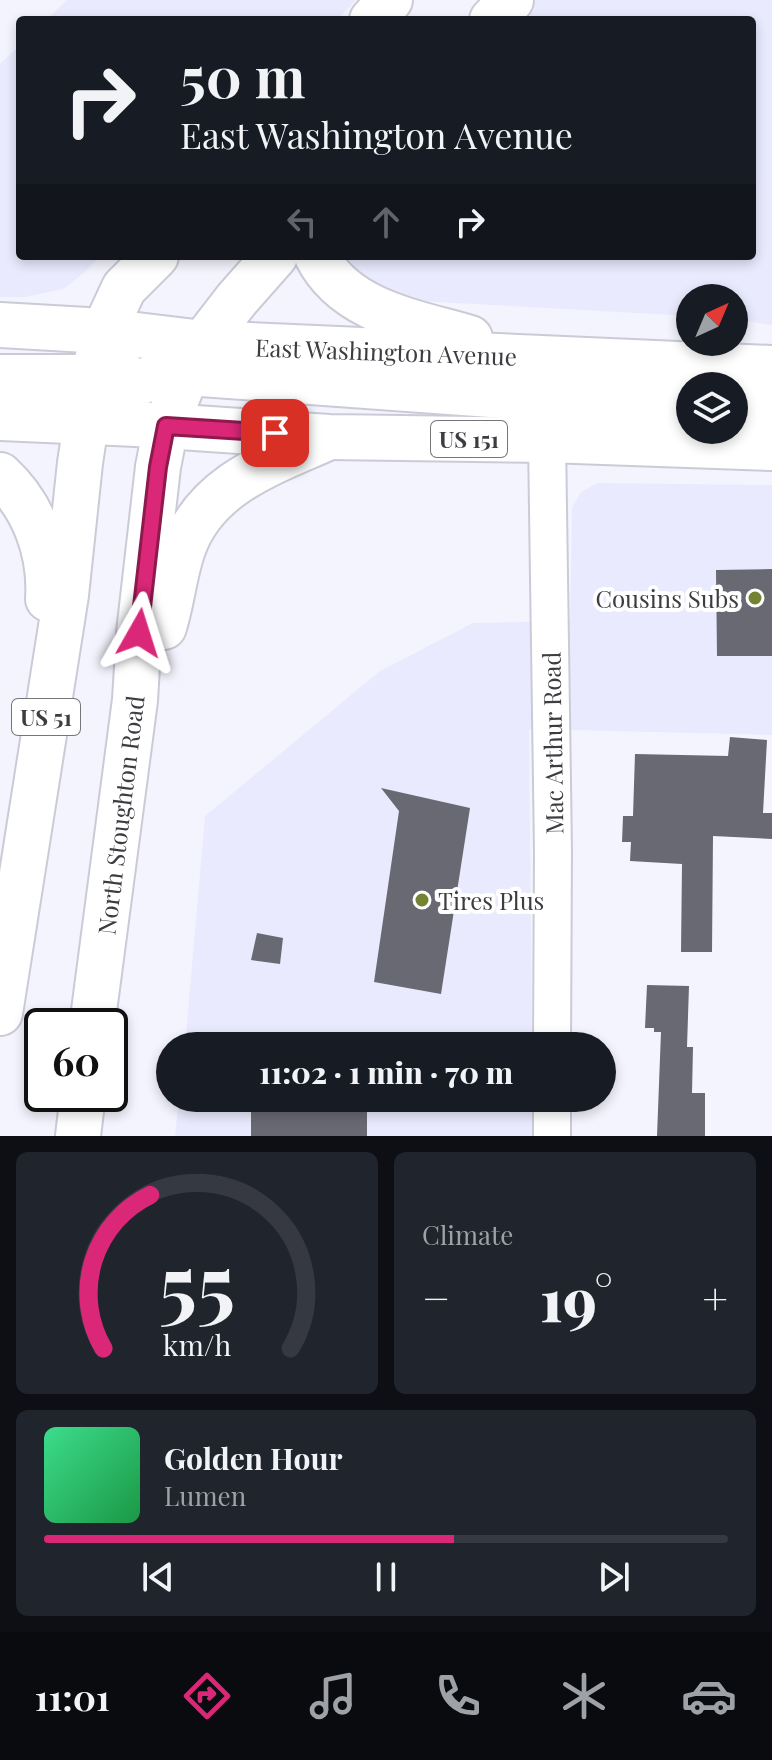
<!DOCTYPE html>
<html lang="en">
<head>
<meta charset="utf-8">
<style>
  :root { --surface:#171b24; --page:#20242c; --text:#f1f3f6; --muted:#9ea1a6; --line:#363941; --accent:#db2777 }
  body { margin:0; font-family:"Playfair Display",serif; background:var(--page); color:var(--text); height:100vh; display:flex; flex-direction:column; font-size:30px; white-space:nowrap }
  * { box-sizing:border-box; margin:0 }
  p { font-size:26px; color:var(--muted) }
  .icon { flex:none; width:44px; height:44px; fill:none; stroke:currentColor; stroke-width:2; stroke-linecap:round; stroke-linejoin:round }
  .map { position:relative; height:1136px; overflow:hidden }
  .sheet { display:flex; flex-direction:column; gap:16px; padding:16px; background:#0d0f14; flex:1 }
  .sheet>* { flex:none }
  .top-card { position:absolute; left:16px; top:16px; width:740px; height:244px; border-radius:8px; box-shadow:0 4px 12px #0003; background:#171b24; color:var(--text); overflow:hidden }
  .needle { width:52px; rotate:44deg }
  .controls { position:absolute; left:676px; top:284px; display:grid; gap:16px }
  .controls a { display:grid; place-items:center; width:72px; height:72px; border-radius:50%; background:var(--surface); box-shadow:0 4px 12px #0003; font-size:40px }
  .speed { position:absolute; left:24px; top:1008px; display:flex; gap:16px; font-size:40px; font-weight:700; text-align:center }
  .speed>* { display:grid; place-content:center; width:104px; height:104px; border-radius:50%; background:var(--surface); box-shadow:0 4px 12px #0003; line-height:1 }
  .speed .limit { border:4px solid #111; border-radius:12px; background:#fff; color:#111 }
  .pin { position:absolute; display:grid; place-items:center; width:68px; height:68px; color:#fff; margin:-34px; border-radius:16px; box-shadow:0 4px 12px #0006 }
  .me { position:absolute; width:88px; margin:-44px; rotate:6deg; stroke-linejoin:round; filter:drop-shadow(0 0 6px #0008) }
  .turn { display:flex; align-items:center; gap:28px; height:168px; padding:0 32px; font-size:36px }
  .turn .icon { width:104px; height:104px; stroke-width:2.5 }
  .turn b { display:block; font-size:56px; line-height:68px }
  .lanes { display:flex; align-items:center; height:76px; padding:0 32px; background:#0003; justify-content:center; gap:40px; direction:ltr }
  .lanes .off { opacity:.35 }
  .big { font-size:60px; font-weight:800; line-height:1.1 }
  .sheet .tile { flex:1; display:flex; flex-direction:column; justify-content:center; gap:12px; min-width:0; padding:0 28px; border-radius:12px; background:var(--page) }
  .sheet .dial { align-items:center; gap:0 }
  .dial svg { height:208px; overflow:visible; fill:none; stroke:var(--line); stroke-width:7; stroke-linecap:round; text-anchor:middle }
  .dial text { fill:var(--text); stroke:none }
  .song { display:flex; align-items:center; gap:24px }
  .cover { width:96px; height:96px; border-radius:12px; background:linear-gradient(135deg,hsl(150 70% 55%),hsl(140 70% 35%)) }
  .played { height:8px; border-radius:4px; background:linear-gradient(90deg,var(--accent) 60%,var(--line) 60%) }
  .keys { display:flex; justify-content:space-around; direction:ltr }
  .heat { display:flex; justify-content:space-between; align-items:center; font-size:44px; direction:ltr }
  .sheet .tiles { flex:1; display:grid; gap:16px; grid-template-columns:1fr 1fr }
  .tile:last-child { grid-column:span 2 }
  .trip { position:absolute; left:156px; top:1032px; width:460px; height:80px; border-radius:40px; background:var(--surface); box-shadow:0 4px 12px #0003; font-weight:800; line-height:80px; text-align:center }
  .tabs { display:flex; height:128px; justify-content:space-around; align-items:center; background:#090b0e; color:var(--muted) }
  .tabs .icon { width:56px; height:56px }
  .tabs .active { color:var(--accent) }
  .tabs b { font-size:36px; color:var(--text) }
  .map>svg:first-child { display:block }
</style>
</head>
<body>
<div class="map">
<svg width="772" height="1136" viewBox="0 0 772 1136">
  <rect width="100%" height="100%" fill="#f4f4fe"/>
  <g fill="#eaeafe">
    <path d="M 67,0 L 356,0 L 337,20 L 46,20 Z"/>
    <path d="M 535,0 L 772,0 L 772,325 L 734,319 L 734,298 L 690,298 L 690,316 L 382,299 L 335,256 L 752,256 L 752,20 L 517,20 Z"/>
    <path d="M 20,45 L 20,256 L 100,256 L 85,272 L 63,289 L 25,297 L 0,297 L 0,64 Z"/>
    <path d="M 598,483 L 772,485 L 772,735 L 529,729 L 532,1046 L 185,1046 L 205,816 L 380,671 L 473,623 L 570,621 L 572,508 L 581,492 Z"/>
    <path d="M 179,1098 L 532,1098 L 532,1136 L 175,1136 Z"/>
  </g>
  <g fill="#696974">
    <path d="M 772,569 L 772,656 L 717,656 L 716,570 Z"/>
    <path d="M 730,737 L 767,740 L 763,813 L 772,813 L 772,839 L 713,836 L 712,952 L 681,952 L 682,864 L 630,861 L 631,842 L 622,842 L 623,816 L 633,816 L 635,754 L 728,756 Z"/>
    <path d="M 381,788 L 470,808 L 441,994 L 374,982 L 399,811 Z"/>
    <path d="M 257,933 L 283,938 L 280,964 L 251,960 Z"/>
    <path d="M 647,985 L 689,986 L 687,1047 L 693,1047 L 692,1093 L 705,1093 L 705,1136 L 657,1136 L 661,1032 L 654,1032 L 654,1028 L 645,1028 Z"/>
    <rect x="251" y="1098" width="116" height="38"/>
  </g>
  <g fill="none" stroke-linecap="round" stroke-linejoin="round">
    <g stroke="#cbcbd7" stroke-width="40">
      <g id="minor">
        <path d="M 547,440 L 553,851 L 552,1046"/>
        <path d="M 552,1136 L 552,1098"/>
      </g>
    </g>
    <g stroke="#cbcbd7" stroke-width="48">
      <g id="major">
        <path d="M 372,20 L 390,0"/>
        <path d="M 492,20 L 511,0"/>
        <path d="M 317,256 C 345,312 416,322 470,338"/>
        <path d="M 0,325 L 104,331 L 203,343 L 772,368"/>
        <path d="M 0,377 L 93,377 L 121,371"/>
        <path d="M 734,406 L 772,406"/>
        <path d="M 0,418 L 136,424 L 329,437 L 547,440 L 772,448"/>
        <path d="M 86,421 C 120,390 139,375 187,373 L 517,397 L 690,406"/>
        <path d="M 0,475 C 34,506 51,553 48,599"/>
        <path d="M 164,627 C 172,602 174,575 183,549 C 205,485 269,464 325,439"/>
        <path d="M 0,1013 L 66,595 L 80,463 L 93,377 L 104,331 L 124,288 L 156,256"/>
        <path d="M 92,1026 L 135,700 L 139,633 L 158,467 L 166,426 L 187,373 L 203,343 L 237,299 L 275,256"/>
        <path d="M 78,1136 L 83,1094"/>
      </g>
    </g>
    <use href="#minor" stroke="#fff" stroke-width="36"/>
    <use href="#major" stroke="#fff" stroke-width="44"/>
  </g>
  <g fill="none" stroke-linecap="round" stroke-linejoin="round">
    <g stroke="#8e194d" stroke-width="20">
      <path id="route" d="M 139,633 L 158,467 L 166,426 L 275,433"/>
    </g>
    <use href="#route" stroke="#db2777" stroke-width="14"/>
  </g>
  <g fill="#738331" stroke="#fff" stroke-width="3">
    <circle cx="755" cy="598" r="8"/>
    <circle cx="422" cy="900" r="8"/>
  </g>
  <g text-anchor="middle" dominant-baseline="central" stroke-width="8" stroke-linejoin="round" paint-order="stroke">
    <g fill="#fff" stroke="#76767a" stroke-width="2">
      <rect x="431" y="421" width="76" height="36" rx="6"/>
      <rect x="12" y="699" width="68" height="36" rx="6"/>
    </g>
    <g font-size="22" font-weight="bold" fill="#3c3c41">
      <text x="469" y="439">US 151</text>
      <text x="46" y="717">US 51</text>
    </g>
    <g font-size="24" fill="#3c3c41" stroke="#fff">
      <text transform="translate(386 351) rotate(2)">East Washington Avenue</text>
      <text transform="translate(552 743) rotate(-91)">Mac Arthur Road</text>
      <text transform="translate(120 815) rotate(-83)">North Stoughton Road</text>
    </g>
    <g font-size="24" fill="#3c3c41" stroke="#fff" text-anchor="end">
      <text x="739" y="598">Cousins Subs</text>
      <text x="438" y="900" text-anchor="start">Tires Plus</text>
    </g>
  </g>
</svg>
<div class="controls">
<a><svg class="needle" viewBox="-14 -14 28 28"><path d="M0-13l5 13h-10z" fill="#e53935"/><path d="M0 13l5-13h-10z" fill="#9ea1a6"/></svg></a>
<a><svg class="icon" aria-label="layers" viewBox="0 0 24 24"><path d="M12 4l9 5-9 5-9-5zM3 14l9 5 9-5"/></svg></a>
</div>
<div class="speed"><div class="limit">60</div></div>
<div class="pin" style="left:275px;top:433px;background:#d93025"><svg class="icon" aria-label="arrive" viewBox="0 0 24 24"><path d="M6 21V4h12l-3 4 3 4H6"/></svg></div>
<svg class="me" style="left:139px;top:633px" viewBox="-20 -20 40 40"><path d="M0-17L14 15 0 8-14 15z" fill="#db2777" stroke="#fff" stroke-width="4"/></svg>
<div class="trip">11:02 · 1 min · 70 m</div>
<div class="top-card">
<div class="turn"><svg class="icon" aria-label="right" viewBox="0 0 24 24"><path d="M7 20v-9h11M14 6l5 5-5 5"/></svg><div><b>50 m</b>East Washington Avenue</div></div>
<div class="lanes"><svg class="icon off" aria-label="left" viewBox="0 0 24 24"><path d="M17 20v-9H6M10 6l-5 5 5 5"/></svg><svg class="icon off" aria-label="ahead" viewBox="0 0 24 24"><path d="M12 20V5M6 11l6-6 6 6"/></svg><svg class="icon" aria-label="right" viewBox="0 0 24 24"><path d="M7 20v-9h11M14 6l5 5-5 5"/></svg></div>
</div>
</div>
<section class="sheet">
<div class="tiles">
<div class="tile dial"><svg viewBox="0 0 100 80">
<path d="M14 69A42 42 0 1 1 86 69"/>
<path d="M14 69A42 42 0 0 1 32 10" stroke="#db2777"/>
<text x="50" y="56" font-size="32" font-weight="700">55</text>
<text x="50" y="72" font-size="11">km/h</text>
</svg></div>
<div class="tile"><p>Climate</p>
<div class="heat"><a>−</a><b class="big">19°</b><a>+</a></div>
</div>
<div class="tile">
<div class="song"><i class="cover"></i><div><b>Golden Hour</b><p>Lumen</p></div></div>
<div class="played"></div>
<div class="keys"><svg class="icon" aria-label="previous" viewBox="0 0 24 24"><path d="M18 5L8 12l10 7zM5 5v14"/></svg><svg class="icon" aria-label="pause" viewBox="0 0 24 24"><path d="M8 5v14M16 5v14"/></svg><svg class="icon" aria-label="next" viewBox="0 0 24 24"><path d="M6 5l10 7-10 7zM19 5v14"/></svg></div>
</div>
</div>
</section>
<nav class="tabs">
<b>11:01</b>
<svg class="icon active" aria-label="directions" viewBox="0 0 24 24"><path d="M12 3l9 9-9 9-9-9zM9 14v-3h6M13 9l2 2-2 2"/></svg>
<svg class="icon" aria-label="music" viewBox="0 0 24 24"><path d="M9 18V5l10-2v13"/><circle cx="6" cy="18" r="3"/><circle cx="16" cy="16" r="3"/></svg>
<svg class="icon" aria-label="phone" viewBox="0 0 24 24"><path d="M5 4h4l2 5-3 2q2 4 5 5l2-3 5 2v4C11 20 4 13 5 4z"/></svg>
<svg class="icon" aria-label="climate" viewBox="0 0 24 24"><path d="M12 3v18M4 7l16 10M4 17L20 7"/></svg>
<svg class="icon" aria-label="car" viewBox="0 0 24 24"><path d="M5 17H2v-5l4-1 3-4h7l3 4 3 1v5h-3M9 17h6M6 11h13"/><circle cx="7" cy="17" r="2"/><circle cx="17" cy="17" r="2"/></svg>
</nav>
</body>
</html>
